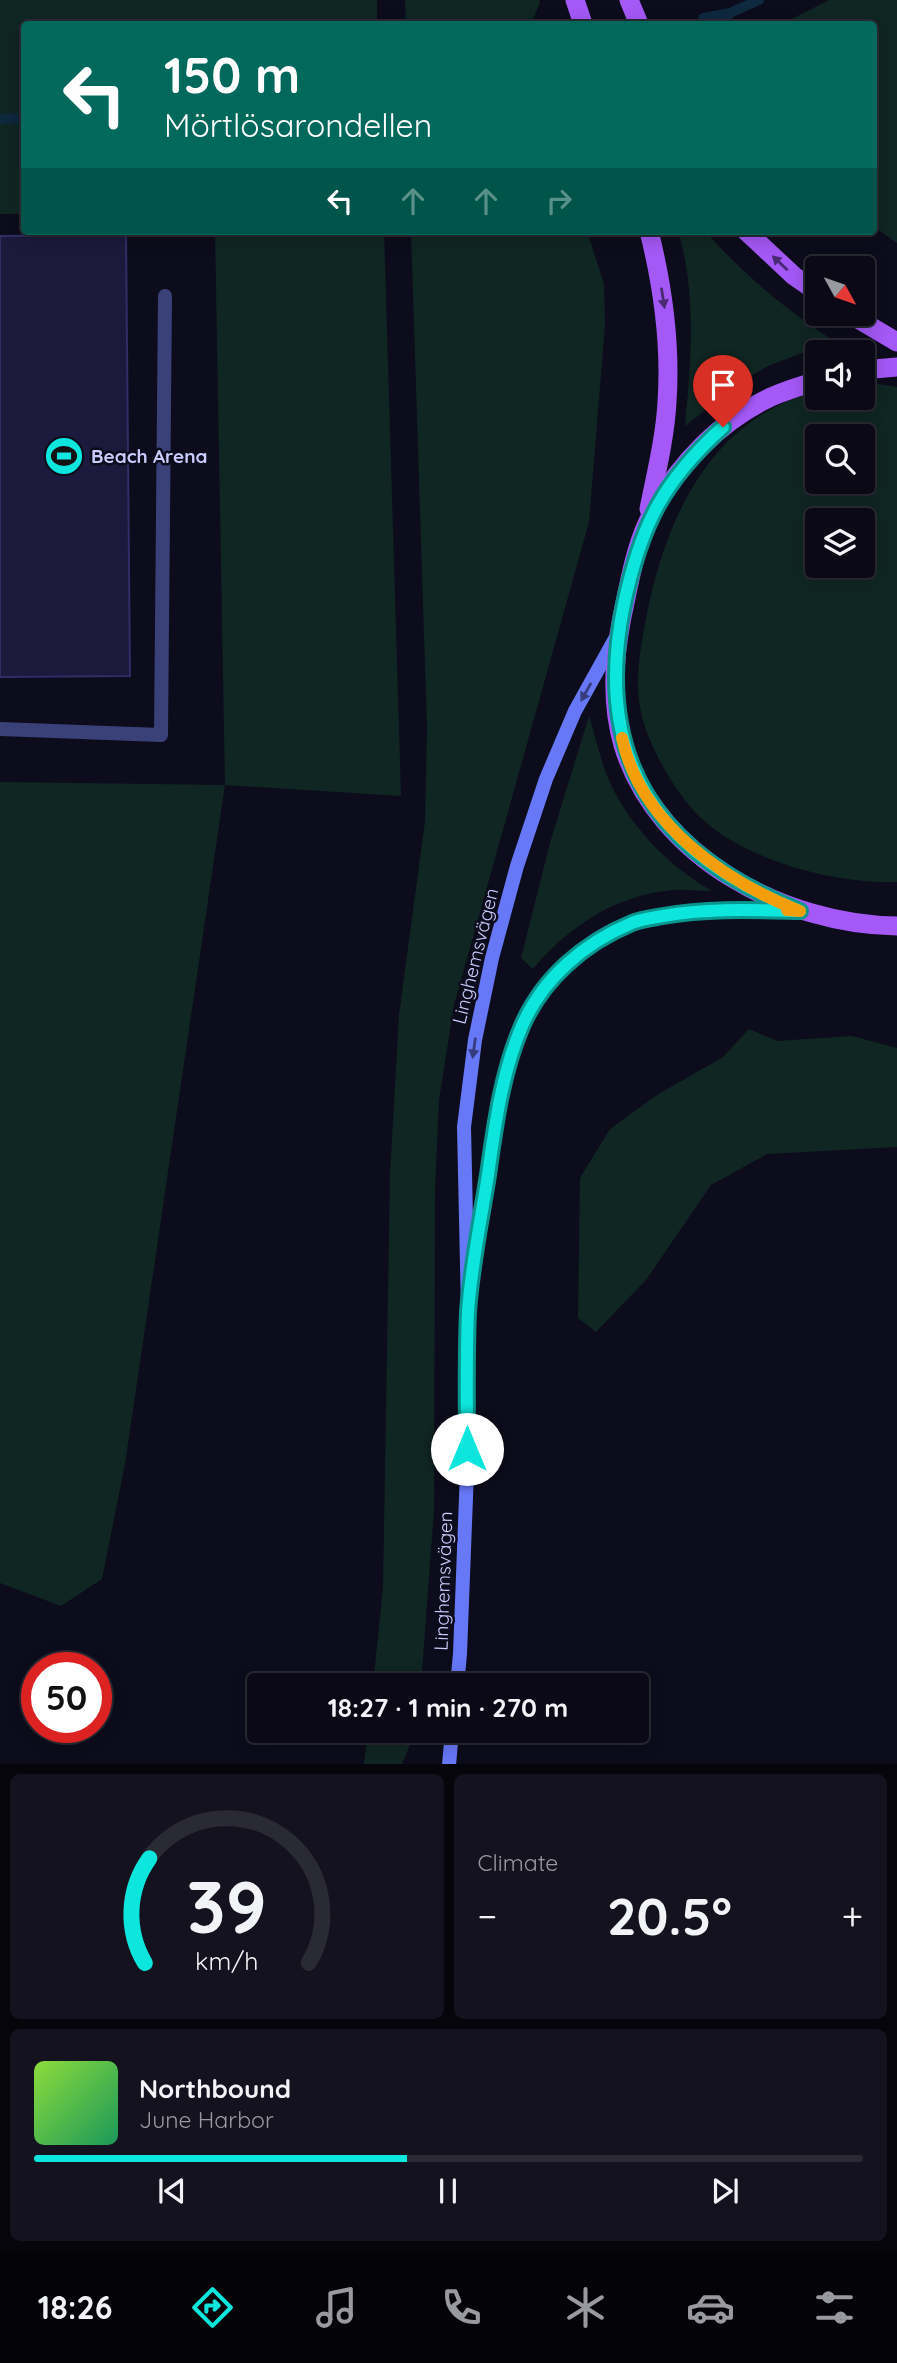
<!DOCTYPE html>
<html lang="en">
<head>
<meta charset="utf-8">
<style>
  :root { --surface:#0a0915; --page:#13121e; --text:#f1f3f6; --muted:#999aa0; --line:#2a2a34; --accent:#0de6dc }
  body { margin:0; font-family:Quicksand,sans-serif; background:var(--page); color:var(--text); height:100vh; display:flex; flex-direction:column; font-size:26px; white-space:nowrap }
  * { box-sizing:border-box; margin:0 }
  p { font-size:23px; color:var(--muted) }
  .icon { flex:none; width:38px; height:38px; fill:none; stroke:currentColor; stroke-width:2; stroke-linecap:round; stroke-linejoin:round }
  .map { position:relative; height:1764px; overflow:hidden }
  .drawer { display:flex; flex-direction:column; gap:10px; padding:10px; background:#06050c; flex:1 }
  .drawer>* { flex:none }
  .top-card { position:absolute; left:21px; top:21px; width:856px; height:214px; border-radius:7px; box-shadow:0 4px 18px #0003,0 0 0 2px var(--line); background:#00695c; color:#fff; overflow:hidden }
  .needle { width:46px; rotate:130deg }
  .buttons { position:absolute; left:805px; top:256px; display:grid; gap:14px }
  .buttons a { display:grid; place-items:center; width:70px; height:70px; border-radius:7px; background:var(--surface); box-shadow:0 4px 18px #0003,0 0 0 2px var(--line); font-size:35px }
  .speed { position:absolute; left:21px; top:1652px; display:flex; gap:14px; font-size:35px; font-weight:700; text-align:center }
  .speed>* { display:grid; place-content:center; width:91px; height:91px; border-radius:50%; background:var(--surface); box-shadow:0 4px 18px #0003,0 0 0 2px var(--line); line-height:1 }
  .speed .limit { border:10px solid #d22; background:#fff; color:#111 }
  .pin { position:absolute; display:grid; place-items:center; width:60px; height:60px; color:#fff; margin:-72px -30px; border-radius:50% 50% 50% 0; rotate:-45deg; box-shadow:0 0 7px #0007 }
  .pin .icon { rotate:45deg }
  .me { position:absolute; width:77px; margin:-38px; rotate:0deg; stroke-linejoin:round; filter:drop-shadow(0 0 5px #0008) }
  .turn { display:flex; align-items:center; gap:24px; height:147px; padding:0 28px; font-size:32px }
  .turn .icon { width:91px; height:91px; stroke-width:2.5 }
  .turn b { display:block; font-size:49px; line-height:60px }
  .lanes { display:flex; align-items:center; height:66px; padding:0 28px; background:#0003; justify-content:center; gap:35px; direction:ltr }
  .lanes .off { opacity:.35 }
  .big { font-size:52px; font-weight:800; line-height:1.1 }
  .drawer .tile { flex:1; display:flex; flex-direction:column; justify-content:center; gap:10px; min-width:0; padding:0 24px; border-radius:10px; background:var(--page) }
  .drawer .dial { align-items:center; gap:0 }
  .dial svg { height:182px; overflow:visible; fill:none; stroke:var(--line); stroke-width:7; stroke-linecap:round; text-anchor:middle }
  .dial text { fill:var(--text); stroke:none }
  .song { display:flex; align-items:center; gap:21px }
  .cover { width:84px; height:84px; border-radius:10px; background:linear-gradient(135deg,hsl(90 70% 55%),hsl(150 70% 35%)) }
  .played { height:7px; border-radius:4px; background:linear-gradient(90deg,var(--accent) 45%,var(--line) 45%) }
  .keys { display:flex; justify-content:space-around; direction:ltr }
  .heat { display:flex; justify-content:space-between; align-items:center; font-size:38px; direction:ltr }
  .drawer .tiles { flex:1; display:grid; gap:10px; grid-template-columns:1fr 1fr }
  .tile:last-child { grid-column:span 2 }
  .trip { position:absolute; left:247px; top:1673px; width:402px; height:70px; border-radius:7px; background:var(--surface); box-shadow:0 4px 18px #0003,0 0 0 2px var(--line); font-weight:800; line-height:70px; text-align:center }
  .dock { display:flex; height:112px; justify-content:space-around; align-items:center; background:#040408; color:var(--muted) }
  .dock .icon { width:49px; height:49px }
  .dock .on { color:var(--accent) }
  .dock b { font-size:32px; color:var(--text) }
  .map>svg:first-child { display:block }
</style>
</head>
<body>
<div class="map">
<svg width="897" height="1765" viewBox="0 0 897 1765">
  <rect width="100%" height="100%" fill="#0d0c1c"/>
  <g fill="#102622" fill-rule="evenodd">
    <path d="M 0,0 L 377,0 L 377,24 L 24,24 L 24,214 L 0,214 Z"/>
    <path d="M 405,0 L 539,0 L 540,3 L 531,24 L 406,24 Z"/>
    <path d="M 829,0 L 897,0 L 897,243 L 873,226 L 873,24 L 782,24 Z"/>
    <path d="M 215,231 L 384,231 L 401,796 L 225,785 L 125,1464 L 102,1579 L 61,1606 L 0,1583 L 0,782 L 225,785 Z"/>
    <path d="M 411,231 L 587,231 L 604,284 L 605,325 L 589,522 L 454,1005 L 439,1100 L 435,1190 L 434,1510 L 421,1685 L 373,1685 L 383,1588 L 390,1175 L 399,1015 L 425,821 L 427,728 Z"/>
    <path d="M 678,231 L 705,231 C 743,274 786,310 834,341 L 768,366 L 741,382 L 685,426 C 691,361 697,294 678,231 Z"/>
    <path d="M 878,384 L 897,387 L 897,882 C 836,884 745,861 700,817 C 676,794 651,750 642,717 C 634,685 640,649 646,618 C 666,517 710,419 817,391 L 817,397 L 863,397 L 863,385 ZM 817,436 L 863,436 L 863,481 L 817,481 ZM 817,520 L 863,520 L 863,565 L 817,565 Z"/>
    <path d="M 589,716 C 595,735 599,754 606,773 C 624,821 668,866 712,891 C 699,891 686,889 673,890 C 616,895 569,926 533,969 L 521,958 L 550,843 Z"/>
    <path d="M 749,1029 L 777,1041 L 852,1036 L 897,1048 L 897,1147 L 767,1154 L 711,1185 L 646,1280 L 596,1332 L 578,1318 L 580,1178 L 610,1129 L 657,1095 L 723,1057 Z"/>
    <path d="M 368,1731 L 414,1731 L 412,1740 L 402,1764 L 364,1764 Z"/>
  </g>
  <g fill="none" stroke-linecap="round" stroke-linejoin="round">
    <g stroke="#0e283e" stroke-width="10">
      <path d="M 703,18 L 730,13"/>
      <path d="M 720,24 L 730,13 L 759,0"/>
      <path d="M 0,119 L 24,118"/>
    </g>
  </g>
  <path fill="#1b1a3c" stroke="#302d67" stroke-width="2" d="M 126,235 L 130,676 L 0,677 L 0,236 Z"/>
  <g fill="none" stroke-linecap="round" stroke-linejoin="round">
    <path stroke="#3a4179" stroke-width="14" d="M 0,729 L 161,735 L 165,296"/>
    <g stroke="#6778f7" stroke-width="14">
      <path d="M 474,1271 C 486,1190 491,1103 522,1027 C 541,980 587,936 636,921 C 686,906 742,910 794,910"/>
      <path d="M 457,1685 L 460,1654 L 467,1471 L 468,1310 L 464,1127 L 475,1040 L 492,958 L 517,866 L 546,779 L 575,711 L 615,639"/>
      <path d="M 449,1765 L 452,1731"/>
    </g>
    <g stroke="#a458f6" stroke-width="19">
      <path d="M 575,0 L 583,24"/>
      <path d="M 629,0 L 639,24"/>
      <path d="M 746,231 L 794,276 L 817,292"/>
      <path d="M 848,313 L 897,342"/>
      <path d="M 863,370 L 897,367"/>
      <path d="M 817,381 C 801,386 783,391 767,399 C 721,421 680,463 655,508 C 639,535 632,568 626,598 C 615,646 609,697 623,745 C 657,858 786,925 897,926"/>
      <path d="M 649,509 C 656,474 665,438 667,402 C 671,344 663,287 649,231"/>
    </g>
  </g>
  <defs><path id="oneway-solid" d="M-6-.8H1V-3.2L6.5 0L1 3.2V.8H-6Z" transform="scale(1.75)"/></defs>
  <g fill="#492a73">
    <use href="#oneway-solid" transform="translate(780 263) rotate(-137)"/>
    <use href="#oneway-solid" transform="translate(663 298) rotate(81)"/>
  </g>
  <g fill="#353d7f">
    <use href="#oneway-solid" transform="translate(586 692) rotate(119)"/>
    <use href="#oneway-solid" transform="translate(474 1048) rotate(98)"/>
  </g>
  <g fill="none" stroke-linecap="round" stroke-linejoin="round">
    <g stroke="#08968f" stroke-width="18">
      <path id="route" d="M 467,1449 C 467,1404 466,1357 468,1312 C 471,1266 481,1220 488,1175 C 495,1125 502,1072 522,1026 C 543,978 584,943 632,923 C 641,919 652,918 663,916 C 708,908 754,910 800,911 C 656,854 592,758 624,604 C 641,525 663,481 723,427"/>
    </g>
    <use href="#route" stroke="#0de6dc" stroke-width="12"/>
    <path stroke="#f59e0b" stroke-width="12" d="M 622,738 C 641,824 724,881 800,911 L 787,910"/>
  </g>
  <defs>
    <g id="stadium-disc" transform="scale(2.0125)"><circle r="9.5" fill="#0de6dc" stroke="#0d0c1c"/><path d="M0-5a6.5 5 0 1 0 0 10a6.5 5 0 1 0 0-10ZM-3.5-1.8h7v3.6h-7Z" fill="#111"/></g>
  </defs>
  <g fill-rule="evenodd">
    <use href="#stadium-disc" x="64" y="456"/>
  </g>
  <g text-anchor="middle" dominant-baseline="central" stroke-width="5" stroke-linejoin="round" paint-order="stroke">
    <g font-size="19" font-weight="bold" fill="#caccfc" stroke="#0d0c1c" text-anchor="start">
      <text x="91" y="456">Beach Arena</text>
    </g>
    <g font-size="19" fill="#caccfc" stroke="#0d0c1c">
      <text transform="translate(475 956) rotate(-76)">Linghemsvägen</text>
      <text transform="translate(443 1581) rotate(-88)">Linghemsvägen</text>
    </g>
  </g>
</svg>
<div class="buttons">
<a><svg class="needle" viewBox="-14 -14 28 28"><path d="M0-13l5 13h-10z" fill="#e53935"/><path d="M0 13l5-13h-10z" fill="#999aa0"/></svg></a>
<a><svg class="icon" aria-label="sound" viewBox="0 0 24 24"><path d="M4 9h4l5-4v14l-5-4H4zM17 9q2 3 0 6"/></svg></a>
<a><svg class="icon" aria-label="search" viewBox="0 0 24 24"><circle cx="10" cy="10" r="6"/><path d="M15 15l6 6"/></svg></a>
<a><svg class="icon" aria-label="layers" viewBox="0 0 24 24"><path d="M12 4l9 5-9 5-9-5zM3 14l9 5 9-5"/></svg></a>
</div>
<div class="speed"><div class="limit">50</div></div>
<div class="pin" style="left:723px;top:427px;background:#d93025"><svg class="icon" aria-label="arrive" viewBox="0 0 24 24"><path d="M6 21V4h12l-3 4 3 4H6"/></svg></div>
<svg class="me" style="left:467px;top:1449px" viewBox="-20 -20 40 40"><circle r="19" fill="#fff"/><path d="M0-13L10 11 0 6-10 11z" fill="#0de6dc"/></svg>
<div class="trip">18:27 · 1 min · 270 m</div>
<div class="top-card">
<div class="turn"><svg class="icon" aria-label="left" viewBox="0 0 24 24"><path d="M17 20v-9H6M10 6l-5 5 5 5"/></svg><div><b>150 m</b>Mörtlösarondellen</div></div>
<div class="lanes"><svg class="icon" aria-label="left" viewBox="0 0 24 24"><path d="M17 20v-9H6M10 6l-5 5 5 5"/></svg><svg class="icon off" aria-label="ahead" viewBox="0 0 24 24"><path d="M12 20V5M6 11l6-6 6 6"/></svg><svg class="icon off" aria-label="ahead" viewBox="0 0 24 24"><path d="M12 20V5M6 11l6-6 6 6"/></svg><svg class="icon off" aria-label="right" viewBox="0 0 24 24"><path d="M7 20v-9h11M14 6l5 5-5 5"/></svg></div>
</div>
</div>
<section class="drawer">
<div class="tiles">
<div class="tile dial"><svg viewBox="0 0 100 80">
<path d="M14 69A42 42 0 1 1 86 69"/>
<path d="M14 69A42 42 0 0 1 16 23" stroke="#0de6dc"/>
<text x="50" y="56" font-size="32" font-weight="700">39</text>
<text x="50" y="72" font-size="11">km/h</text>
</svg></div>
<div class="tile"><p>Climate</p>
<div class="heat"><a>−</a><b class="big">20.5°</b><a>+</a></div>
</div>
<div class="tile">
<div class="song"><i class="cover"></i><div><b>Northbound</b><p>June Harbor</p></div></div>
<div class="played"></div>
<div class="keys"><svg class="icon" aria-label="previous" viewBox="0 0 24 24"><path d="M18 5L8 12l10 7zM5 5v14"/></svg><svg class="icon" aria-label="pause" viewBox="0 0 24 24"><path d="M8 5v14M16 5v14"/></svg><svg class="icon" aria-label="next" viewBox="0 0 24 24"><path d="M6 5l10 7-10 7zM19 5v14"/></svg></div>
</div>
</div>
</section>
<nav class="dock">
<b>18:26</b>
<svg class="icon on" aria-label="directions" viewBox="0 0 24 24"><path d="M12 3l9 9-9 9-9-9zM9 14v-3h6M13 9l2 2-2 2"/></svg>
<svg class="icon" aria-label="music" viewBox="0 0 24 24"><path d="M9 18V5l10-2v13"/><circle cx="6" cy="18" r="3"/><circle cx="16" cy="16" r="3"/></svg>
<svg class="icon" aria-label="phone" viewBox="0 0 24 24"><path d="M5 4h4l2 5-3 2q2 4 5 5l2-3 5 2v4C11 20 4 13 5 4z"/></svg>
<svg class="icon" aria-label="climate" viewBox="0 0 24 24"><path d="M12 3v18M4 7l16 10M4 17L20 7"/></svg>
<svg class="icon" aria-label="car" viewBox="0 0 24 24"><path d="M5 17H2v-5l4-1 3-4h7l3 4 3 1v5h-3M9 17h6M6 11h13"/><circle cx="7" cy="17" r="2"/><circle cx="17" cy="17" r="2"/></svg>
<svg class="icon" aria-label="filters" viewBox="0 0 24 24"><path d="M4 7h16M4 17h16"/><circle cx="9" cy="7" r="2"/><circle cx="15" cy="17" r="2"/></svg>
</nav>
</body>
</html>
